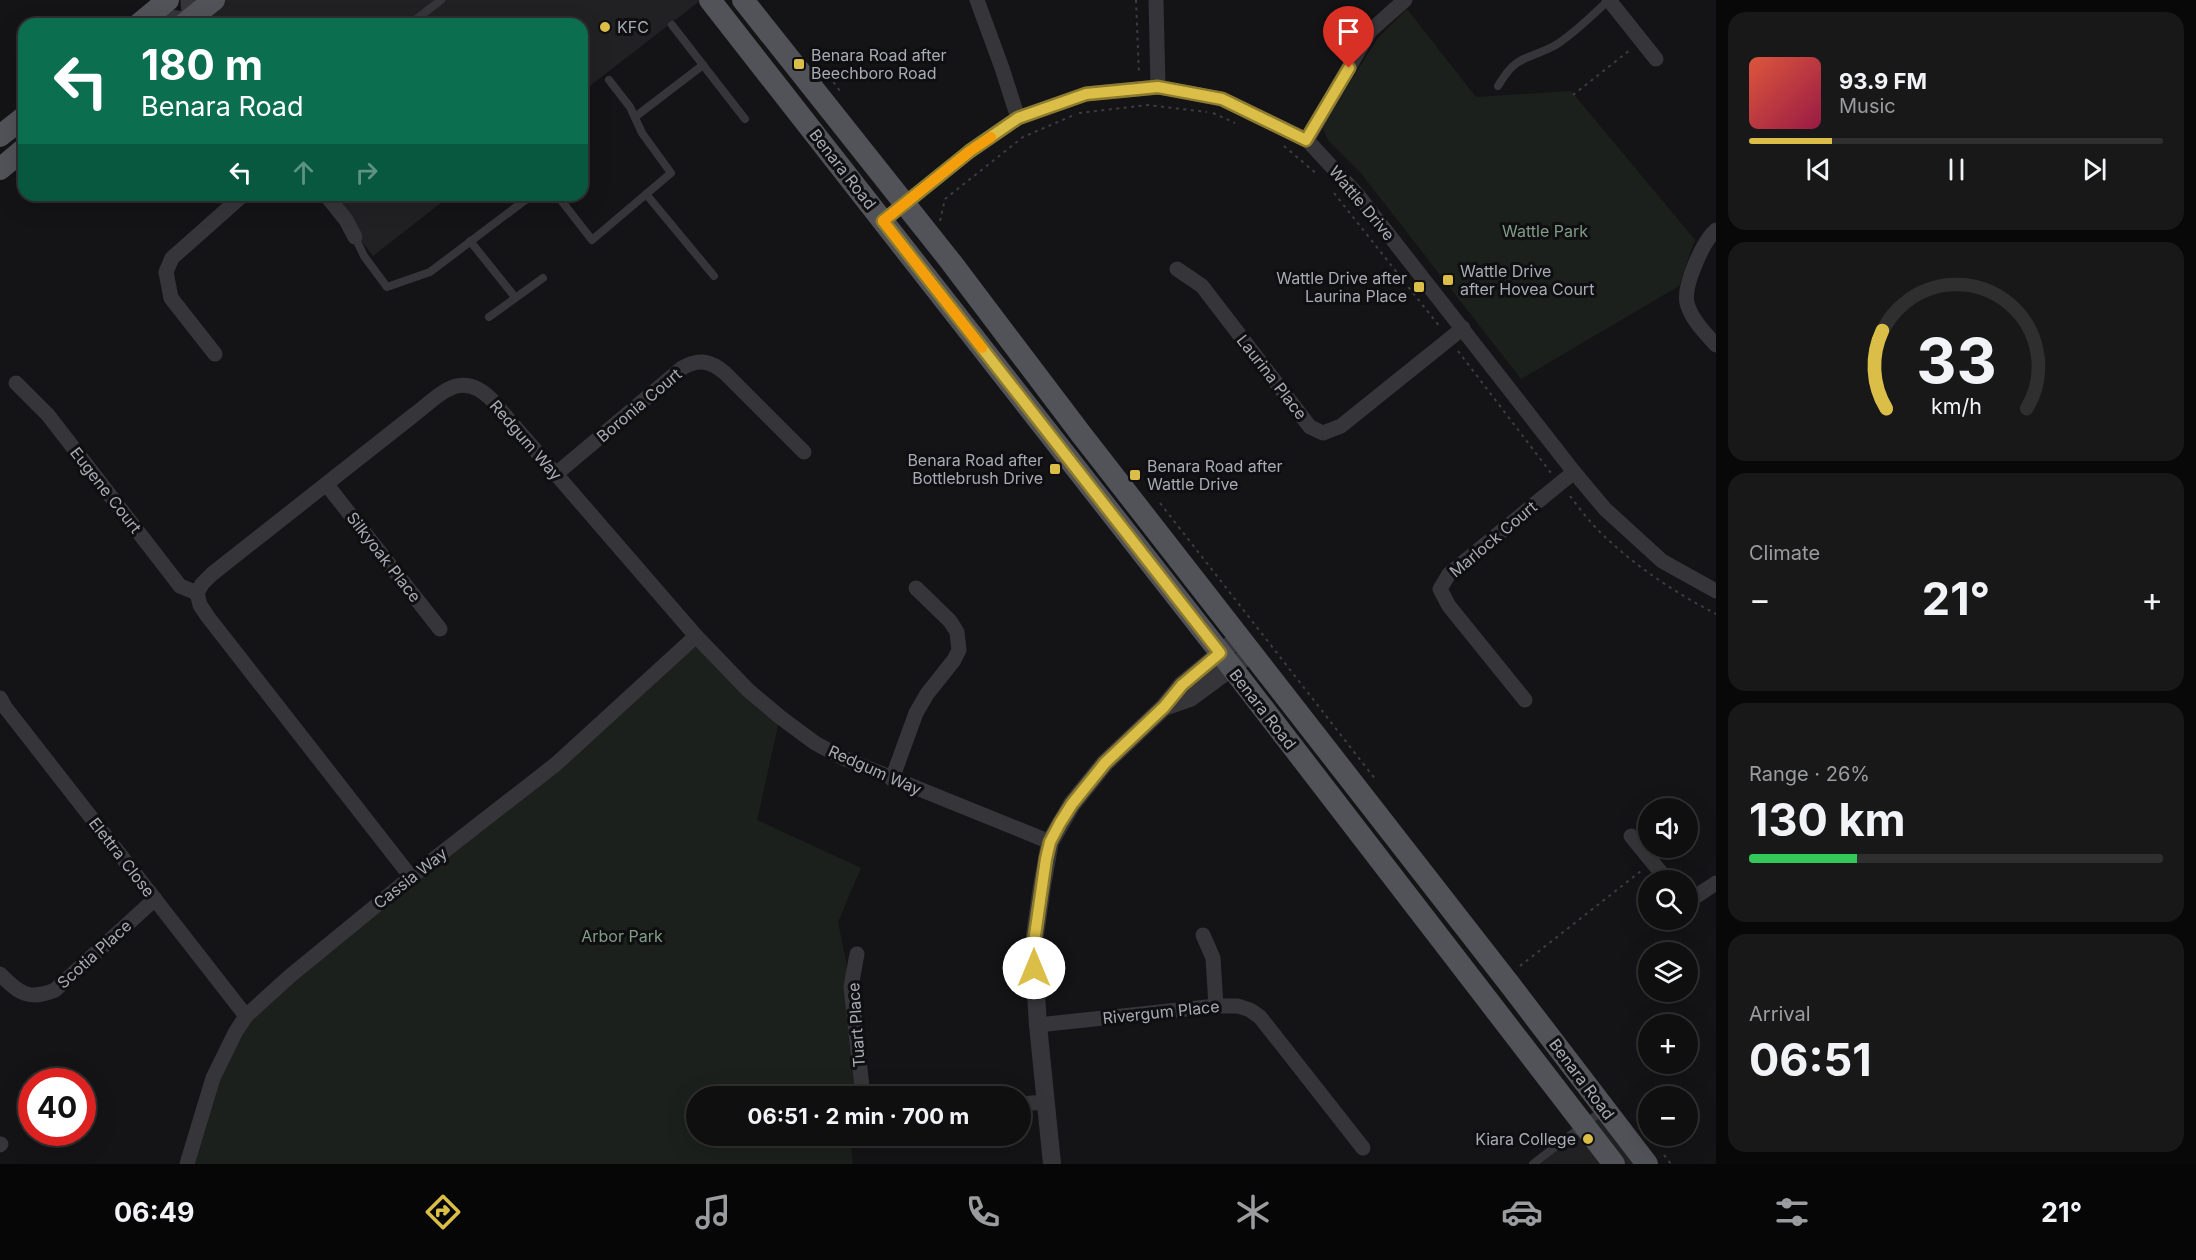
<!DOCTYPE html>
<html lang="en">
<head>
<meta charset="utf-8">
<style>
  :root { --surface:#0f0f10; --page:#181819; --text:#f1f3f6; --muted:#9b9c9f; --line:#2f2f30; --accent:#dbbe47 }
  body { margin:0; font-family:Inter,sans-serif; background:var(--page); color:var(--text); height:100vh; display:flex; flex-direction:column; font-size:22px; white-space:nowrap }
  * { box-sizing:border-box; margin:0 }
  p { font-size:20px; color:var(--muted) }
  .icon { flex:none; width:33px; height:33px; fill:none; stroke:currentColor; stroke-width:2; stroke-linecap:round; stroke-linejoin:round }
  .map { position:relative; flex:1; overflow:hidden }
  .details { display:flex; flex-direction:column; gap:12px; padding:12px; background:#080809; width:480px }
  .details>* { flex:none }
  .top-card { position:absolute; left:18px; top:18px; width:570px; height:183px; border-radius:18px; box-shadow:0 6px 24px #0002,0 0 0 2px var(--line); background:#0b6e4f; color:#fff; overflow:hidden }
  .fabs { position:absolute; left:1638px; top:798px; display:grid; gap:12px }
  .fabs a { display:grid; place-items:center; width:60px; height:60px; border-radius:50%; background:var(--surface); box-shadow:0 6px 24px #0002,0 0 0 2px var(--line); font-size:30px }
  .speed { position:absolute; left:18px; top:1068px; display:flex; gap:12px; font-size:30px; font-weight:700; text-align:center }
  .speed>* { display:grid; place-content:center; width:78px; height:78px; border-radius:50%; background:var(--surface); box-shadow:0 6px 24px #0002,0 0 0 2px var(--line); line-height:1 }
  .speed .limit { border:9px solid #d22; background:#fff; color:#111 }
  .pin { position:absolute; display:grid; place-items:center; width:51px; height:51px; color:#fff; margin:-62px -26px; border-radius:50% 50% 50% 0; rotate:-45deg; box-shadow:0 0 6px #0007 }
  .pin .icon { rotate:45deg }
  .me { position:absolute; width:66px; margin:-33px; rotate:0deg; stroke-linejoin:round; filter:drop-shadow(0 0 4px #0008) }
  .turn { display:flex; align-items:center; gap:21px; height:126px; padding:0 24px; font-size:27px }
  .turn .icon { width:78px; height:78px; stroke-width:2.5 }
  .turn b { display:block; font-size:42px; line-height:51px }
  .lanes { display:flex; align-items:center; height:57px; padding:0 24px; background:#0003; justify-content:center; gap:30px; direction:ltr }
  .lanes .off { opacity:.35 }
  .big { font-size:45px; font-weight:700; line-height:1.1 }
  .details .tile { flex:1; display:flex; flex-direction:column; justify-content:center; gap:9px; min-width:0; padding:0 21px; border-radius:18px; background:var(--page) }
  .details .dial { align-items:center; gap:0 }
  .dial svg { height:156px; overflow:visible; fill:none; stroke:var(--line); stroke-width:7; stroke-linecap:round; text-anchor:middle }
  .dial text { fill:var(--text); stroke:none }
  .song { display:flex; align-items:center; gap:18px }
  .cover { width:72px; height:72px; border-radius:9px; background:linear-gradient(135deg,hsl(10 70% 55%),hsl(340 70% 35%)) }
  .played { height:6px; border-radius:3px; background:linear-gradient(90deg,var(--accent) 20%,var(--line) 20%) }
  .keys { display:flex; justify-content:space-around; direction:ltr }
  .heat { display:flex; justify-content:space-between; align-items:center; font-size:33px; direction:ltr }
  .charge { height:9px; border-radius:4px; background:linear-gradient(90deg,#34c759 26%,var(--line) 0) }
  .trip { position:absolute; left:686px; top:1086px; width:345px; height:60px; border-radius:30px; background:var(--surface); box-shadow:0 6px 24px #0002,0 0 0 2px var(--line); font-weight:700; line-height:60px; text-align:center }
  .tabs { display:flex; height:96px; justify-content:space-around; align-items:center; background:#060606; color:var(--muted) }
  .tabs .icon { width:42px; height:42px }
  .tabs .current { color:var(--accent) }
  .tabs b { font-size:27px; color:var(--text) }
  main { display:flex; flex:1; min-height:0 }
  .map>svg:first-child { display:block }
</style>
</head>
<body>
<main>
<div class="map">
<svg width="1716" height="1164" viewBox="0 0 1716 1164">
  <rect width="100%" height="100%" fill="#141416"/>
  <g fill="#212022">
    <path d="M 214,0 L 701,0 L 582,92 L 582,24 L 192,24 Z"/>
    <path d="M 326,195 L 451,195 L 373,256 Z"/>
    <path d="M 1595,1113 L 1633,1164 L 1530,1164 Z"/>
  </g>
  <g fill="#1b201c">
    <path d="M 1407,9 L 1476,97 L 1571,91 L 1695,240 L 1679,286 L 1521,379 L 1360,172 L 1328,140 L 1322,127 L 1377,39 Z"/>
    <path d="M 696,636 L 780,717 L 757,820 L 861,868 L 838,922 L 851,987 L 860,1096 L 696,1096 L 696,1136 L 850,1136 L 853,1164 L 187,1164 L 235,1033 L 411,877 Z"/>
  </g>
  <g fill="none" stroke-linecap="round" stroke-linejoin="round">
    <g stroke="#3c3d41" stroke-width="2" stroke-dasharray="3 4.5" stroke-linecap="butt">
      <path d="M 1136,0 L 1139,74"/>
      <path d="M 829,76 L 840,91"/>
      <path d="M 1573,95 L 1630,50"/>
      <path d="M 1079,113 L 1148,105 L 1207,112"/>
      <path d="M 1213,113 L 1235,123"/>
      <path d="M 1284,146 L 1318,175"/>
      <path d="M 1334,193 L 1440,327"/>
      <path d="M 940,221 L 945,199 L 1023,137 L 1074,115"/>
      <path d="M 1458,351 L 1551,473"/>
      <path d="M 1570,496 C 1579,508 1589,521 1599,531 C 1633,565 1674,592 1716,614"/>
      <path d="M 1160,503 L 1376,780"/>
      <path d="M 1520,966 L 1641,871"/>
      <path d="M 1664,1155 L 1671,1164"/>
    </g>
    <g stroke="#36363a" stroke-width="8">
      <path d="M 410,24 L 441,0"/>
      <path d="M 672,25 L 745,119"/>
      <path d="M 1498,86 C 1517,54 1525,61 1554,46 C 1573,35 1593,14 1609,0"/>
      <path d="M 635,117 L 703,65"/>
      <path d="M 646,194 L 714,276"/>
      <path d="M 557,195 L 592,240 L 671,173 L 642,133 L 630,107 L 609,80"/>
      <path d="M 355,237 L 364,256 L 387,287 L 430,272 L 532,195"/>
      <path d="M 470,241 L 515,297"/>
      <path d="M 489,317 L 543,278"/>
      <path d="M 1533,1164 L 1603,1110"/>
    </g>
    <g stroke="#36363a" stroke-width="15">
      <path d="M 188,0 L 189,20"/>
      <path d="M 977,0 L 1002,68 L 1018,118"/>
      <path d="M 1156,0 L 1158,87"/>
      <path d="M 1609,0 L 1656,59"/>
      <path d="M 145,23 L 171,17 L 189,20"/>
      <path d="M 1307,140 L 1370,31 L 1405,0"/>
      <path d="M 326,195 L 346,220 L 355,237"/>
      <path d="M 905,204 L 970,151 L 1018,118 L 1086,94 L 1158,87 L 1222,99 L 1307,140 L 1357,194 L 1574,472 L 1605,509 L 1662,561 L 1716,591"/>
      <path d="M 1716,230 C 1703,241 1683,286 1687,303 C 1691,319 1705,333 1716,345"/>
      <path d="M 1177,269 L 1202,286 L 1310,427 L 1323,433 L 1341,426 L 1463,328"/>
      <path d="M 215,354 L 171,298 L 166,272 L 172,258 L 243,195"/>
      <path d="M 16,383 L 48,415 L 180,586 L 197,593"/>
      <path d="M 556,474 L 682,368 C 699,358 711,361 725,373 L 804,452"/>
      <path d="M 327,485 L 440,629"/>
      <path d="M 0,698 L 5,707 L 246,1016"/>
      <path d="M 1525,700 L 1449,606 L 1440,589 L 1449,574 L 1574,472"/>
      <path d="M 892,779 L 916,713 L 927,694 L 954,660 L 959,650 L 957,632 L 950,621 L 916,588"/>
      <path d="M 1631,836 L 1667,880"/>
      <path d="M 411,877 L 208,617 L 200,605 L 197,593 L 202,584 L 212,574 L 415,414 C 441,394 461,369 491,399 L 696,636 L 748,690 L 780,717 L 815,743 L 843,758 L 1050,842"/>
      <path d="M 1688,897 L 1692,899 L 1716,883"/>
      <path d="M 1203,935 L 1213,958 L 1216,1006"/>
      <path d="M 857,954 L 851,987 L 863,1096"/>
      <path d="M 0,974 C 18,993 29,1001 55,990 L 155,899"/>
      <path d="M 1038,1025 L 1216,1006 L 1238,1006 L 1250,1010 L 1260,1017 L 1363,1148"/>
      <path d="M 1020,1104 L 1046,1102"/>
      <path d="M 0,1145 L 1,1144"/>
      <path d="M 187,1164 L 213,1078 L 235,1033 L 246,1016 L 290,976 L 411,877 L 556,764 L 696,636"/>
    </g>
    <g stroke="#36363a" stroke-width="18">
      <path d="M 1164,707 L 1190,698 L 1251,653"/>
      <path d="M 1052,1164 L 1038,1025 L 1033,949 L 1042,886 L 1050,842 L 1072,804 L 1105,763 L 1164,707 L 1182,685 L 1239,638"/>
    </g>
    <g stroke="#525359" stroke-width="22">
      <path d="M 710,0 L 1226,660 L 1614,1164"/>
      <path d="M 743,0 L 951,262 L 1081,434 L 1511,986 L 1647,1164"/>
      <path d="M 139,24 L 168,0"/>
      <path d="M 184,24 L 214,0"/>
      <path d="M 0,136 L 24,117"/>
      <path d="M 0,169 L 24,149"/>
    </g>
  </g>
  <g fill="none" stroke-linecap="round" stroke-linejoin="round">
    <g stroke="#8e7c2e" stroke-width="15">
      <path id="route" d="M 1034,968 L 1033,949 L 1046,859 L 1050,842 L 1060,823 L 1072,804 L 1105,763 L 1164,707 L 1182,685 L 1220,653 L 883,221 L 970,151 L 1018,118 L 1086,94 L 1158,87 L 1222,99 L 1306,140 L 1349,68"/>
    </g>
    <use href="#route" stroke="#dbbe47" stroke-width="10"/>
    <path stroke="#f59e0b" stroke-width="10" d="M 982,348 L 883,221 L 970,151 L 991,137"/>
  </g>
  <g fill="#dbbe47" stroke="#0f0f11" stroke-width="2">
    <circle cx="605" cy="27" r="6"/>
    <rect x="793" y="58" width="12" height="12" rx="3"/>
    <rect x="1442" y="274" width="12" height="12" rx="3"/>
    <rect x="1413" y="281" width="12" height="12" rx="3"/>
    <rect x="1049" y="463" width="12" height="12" rx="3"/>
    <rect x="1129" y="469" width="12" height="12" rx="3"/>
    <circle cx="1588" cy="1139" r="6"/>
  </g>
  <g text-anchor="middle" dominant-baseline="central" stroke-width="6" stroke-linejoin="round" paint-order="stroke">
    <g font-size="16" fill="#a8aab4" stroke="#0f0f11" text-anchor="start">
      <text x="617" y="27">KFC</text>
      <text x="811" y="55">Benara Road after<tspan x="811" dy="18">Beechboro Road</tspan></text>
      <text x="1460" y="271">Wattle Drive<tspan x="1460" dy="18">after Hovea Court</tspan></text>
      <text x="1407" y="278" text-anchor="end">Wattle Drive after<tspan x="1407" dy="18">Laurina Place</tspan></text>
      <text x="1043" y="460" text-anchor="end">Benara Road after<tspan x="1043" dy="18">Bottlebrush Drive</tspan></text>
      <text x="1147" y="466">Benara Road after<tspan x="1147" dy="18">Wattle Drive</tspan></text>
      <text x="1576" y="1139" text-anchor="end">Kiara College</text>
    </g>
    <g font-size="16" fill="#a8aab4" stroke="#0f0f11">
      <text transform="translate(843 169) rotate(52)">Benara Road</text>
      <text transform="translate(1362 203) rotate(50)">Wattle Drive</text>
      <text transform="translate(1272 377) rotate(52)">Laurina Place</text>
      <text transform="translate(639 405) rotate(-40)">Boronia Court</text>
      <text transform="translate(526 440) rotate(49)">Redgum Way</text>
      <text transform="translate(106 490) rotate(52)">Eugene Court</text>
      <text transform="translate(1493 539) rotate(-40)">Marlock Court</text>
      <text transform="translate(384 557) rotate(52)">Silkyoak Place</text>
      <text transform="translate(1263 709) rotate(52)">Benara Road</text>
      <text transform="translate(875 770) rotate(24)">Redgum Way</text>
      <text transform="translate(122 857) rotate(52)">Elettra Close</text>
      <text transform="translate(410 878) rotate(-38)">Cassia Way</text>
      <text transform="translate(94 954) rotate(-42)">Scotia Place</text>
      <text transform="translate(1161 1012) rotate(-6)">Rivergum Place</text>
      <text transform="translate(856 1025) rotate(-94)">Tuart Place</text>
      <text transform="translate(1582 1079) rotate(53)">Benara Road</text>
    </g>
    <g font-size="16" fill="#819d87" stroke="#0f0f11">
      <text x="1545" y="231">Wattle Park</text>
      <text x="622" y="936">Arbor Park</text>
    </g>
  </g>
</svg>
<div class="fabs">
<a><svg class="icon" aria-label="sound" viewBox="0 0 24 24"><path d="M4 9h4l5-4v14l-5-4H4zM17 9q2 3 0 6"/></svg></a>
<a><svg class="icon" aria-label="search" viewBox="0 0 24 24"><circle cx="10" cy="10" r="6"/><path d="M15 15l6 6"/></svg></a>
<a><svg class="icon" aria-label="layers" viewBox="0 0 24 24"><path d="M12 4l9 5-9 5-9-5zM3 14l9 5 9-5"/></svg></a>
<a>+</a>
<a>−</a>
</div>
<div class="speed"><div class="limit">40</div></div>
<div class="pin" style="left:1349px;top:68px;background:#d93025"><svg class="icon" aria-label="arrive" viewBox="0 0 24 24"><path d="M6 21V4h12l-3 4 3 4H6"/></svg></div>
<svg class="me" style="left:1034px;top:968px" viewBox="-20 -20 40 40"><circle r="19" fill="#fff"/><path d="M0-13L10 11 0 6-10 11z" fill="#dbbe47"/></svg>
<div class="trip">06:51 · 2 min · 700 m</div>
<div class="top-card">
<div class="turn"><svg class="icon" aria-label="left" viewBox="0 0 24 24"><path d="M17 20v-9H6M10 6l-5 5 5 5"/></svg><div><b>180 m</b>Benara Road</div></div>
<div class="lanes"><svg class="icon" aria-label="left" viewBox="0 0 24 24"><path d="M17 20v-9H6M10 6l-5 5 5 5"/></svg><svg class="icon off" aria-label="ahead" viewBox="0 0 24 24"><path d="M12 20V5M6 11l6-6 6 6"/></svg><svg class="icon off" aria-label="right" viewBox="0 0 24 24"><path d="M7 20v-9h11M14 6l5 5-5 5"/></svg></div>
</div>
</div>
<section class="details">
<div class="tile">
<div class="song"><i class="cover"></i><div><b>93.9 FM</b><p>Music</p></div></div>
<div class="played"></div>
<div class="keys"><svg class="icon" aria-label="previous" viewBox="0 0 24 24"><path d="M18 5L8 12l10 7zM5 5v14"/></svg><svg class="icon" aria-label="pause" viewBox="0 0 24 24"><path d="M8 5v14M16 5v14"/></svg><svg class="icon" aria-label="next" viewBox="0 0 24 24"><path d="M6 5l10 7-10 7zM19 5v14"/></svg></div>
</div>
<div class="tile dial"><svg viewBox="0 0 100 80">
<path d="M14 69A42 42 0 1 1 86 69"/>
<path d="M14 69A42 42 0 0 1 12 29" stroke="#dbbe47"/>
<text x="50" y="56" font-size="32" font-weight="700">33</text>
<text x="50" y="72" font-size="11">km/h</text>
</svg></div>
<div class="tile"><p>Climate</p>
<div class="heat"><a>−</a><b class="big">21°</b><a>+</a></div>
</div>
<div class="tile"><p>Range · 26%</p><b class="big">130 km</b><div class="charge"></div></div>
<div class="tile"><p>Arrival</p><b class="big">06:51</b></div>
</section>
</main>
<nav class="tabs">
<b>06:49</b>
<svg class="icon current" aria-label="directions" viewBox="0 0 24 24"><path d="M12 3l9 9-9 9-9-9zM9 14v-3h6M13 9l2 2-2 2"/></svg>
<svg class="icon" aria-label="music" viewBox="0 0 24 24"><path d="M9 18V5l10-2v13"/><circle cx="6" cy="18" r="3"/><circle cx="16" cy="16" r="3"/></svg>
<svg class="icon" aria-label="phone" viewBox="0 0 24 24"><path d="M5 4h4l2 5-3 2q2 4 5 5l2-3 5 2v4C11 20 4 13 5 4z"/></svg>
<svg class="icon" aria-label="climate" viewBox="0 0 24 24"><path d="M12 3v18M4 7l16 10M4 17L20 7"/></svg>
<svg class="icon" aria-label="car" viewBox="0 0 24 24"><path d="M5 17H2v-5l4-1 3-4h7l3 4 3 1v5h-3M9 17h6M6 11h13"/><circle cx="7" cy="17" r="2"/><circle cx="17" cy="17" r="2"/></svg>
<svg class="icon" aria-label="filters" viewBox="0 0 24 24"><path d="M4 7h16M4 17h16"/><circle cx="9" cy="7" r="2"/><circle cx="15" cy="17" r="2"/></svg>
<b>21°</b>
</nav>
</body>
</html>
